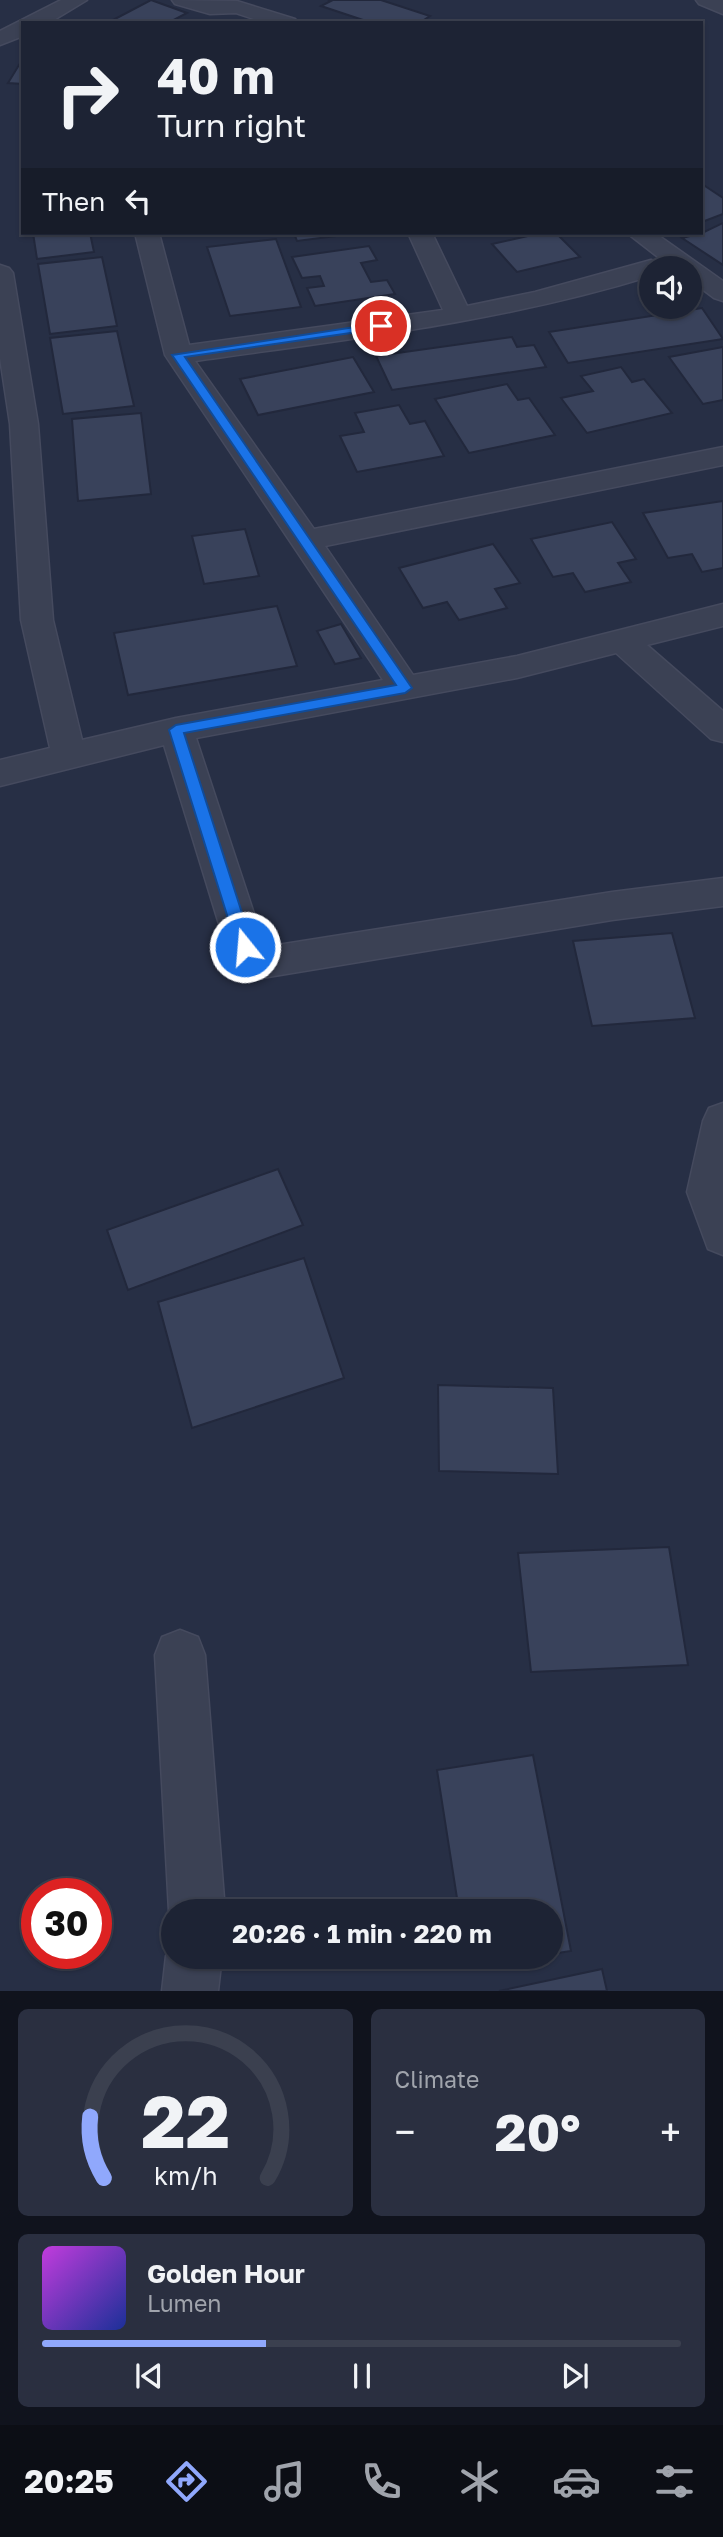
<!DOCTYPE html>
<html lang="en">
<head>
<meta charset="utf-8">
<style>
  :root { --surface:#1d2334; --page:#2a2f40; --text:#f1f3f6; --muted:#a0a4ac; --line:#3b404f; --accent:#90a8fc }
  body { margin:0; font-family:"Golos Text",sans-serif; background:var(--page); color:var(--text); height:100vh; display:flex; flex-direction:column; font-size:26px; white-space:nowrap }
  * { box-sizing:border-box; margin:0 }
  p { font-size:23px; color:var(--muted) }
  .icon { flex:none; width:38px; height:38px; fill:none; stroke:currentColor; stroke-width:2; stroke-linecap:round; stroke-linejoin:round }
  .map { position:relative; height:1991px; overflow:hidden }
  .details { display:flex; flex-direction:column; gap:18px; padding:18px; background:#10131d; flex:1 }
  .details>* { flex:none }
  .top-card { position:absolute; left:21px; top:21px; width:682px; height:214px; border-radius:0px; box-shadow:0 2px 5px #0004,0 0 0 2px var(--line); background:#1d2334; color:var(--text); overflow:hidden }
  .tools { position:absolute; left:639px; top:256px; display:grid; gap:14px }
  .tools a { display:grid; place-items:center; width:63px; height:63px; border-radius:50%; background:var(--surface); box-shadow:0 2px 5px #0004,0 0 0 2px var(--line); font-size:35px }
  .speed { position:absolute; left:21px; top:1878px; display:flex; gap:14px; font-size:35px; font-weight:700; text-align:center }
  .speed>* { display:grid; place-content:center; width:91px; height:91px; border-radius:50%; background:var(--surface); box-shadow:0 2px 5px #0004,0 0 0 2px var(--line); line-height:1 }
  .speed .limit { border:10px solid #d22; background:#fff; color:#111 }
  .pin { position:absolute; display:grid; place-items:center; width:60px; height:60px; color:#fff; margin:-30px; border:4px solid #fff; border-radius:50%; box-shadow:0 2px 7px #0007 }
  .me { position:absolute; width:77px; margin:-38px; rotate:343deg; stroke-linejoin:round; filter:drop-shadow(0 0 5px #0008) }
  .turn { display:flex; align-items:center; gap:24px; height:147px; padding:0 21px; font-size:32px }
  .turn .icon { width:91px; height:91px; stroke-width:2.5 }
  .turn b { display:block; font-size:49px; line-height:60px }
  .then { display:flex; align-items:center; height:66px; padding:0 21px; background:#0003; gap:14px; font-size:26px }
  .big { font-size:52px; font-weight:700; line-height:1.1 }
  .details .card { flex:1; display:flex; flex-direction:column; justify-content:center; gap:10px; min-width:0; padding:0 24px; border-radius:10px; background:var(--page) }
  .details .dial { align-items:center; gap:0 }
  .dial svg { height:182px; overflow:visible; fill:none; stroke:var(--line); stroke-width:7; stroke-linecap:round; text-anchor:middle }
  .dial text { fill:var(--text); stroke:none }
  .song { display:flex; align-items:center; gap:21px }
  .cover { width:84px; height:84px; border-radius:10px; background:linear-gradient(135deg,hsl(290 70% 55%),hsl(230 70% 35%)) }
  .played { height:7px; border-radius:4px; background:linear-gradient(90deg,var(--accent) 35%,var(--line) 35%) }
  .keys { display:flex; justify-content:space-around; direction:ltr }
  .heat { display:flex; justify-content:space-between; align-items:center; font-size:38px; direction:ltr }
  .details .tiles { flex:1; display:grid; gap:18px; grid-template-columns:1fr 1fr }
  .card:last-child { grid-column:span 2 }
  .trip { position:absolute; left:161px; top:1899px; width:402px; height:70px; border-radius:35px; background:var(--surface); box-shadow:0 2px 5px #0004,0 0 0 2px var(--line); font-weight:700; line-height:70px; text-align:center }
  .dock { display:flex; height:112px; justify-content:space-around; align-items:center; background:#0c0e15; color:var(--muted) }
  .dock .icon { width:49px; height:49px }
  .dock .current { color:var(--accent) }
  .dock b { font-size:32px; color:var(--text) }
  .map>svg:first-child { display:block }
</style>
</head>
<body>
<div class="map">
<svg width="723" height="1991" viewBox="0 0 723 1991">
  <rect width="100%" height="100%" fill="#272f45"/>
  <g fill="#39425b" stroke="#22283c" stroke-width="2">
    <path d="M 151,0 L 187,13 L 168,23 L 113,20 Z"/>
    <path d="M 328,0 L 381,0 L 430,16 L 419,23 L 372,23 L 321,6 L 331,1 Z"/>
    <path d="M 22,60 L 23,84 L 8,83 Z"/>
    <path d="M 702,184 L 723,198 L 723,214 L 702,222 Z"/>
    <path d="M 723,223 L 723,265 L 682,238 L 702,233 Z"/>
    <path d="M 33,233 L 90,233 L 94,252 L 37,259 Z"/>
    <path d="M 294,233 L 360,233 L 297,241 Z"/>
    <path d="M 541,233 L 556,233 L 580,257 L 517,272 L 492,244 Z"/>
    <path d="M 276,239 L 301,307 L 230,316 L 207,247 Z"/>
    <path d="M 369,246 L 377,260 L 361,263 L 371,282 L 387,280 L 395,294 L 315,306 L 307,288 L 324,286 L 320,276 L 302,278 L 292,257 Z"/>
    <path d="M 102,257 L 117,326 L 50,334 L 38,264 Z"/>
    <path d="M 702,308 L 723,339 L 568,363 L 549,332 Z"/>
    <path d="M 117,331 L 134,406 L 63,414 L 50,338 Z"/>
    <path d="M 512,337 L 517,347 L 534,345 L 546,367 L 392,390 L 376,356 Z"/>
    <path d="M 723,347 L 723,400 L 703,404 L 669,357 Z"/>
    <path d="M 353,357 L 374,392 L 258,415 L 240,379 Z"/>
    <path d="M 621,367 L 632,382 L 644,379 L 672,413 L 587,433 L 561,398 L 593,391 L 581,376 Z"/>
    <path d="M 507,384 L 518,400 L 529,398 L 555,435 L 469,453 L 435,399 Z"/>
    <path d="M 399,405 L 410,424 L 425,421 L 444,456 L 357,472 L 340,436 L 364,432 L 355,413 Z"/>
    <path d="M 141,413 L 151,494 L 78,501 L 72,419 Z"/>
    <path d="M 723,501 L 723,568 L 702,572 L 692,554 L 668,558 L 643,513 Z"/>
    <path d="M 612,522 L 636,559 L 618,563 L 631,582 L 585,592 L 573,573 L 553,577 L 531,539 Z"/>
    <path d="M 245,529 L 259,576 L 204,584 L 192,536 Z"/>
    <path d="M 493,544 L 520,583 L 495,589 L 507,608 L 459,620 L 447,602 L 423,608 L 399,568 Z"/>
    <path d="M 277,606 L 297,666 L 128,695 L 114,633 Z"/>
    <path d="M 341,624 L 361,658 L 335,664 L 317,631 Z"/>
    <path d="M 672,933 L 695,1018 L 592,1026 L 573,941 Z"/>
    <path d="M 278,1169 L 303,1225 L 128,1290 L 107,1230 Z"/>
    <path d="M 304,1258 L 344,1378 L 192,1428 L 158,1302 Z"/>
    <path d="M 438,1385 L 553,1388 L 558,1474 L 439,1471 Z"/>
    <path d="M 669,1547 L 688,1665 L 531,1672 L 518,1553 Z"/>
    <path d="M 533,1755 L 571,1951 L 551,1954 L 551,1911 L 459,1911 L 437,1770 Z"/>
    <path d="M 467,1956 L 535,1956 L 469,1968 Z"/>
    <path d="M 602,1969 L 607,1991 L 499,1991 Z"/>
  </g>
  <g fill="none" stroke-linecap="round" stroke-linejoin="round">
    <g stroke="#454a5e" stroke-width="3">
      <g id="minor">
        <path d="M 61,0 L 87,0 L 49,23 L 23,23 L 23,36 L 0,45 L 0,31 Z"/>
        <path d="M 172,0 L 237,1 L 295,19 L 298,23 L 266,23 L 236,13 L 210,14 L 175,4 Z"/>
        <path d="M 696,0 L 723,0 L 723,14 L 699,4 Z"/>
        <path d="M 135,233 L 159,233 L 189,345 L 443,310 L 408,233 L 432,233 L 467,306 L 535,292 L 651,260 L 660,263 L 663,268 L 651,268 L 651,276 C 502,322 349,339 195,361 L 314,529 L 723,447 L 723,465 L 325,546 L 413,675 L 517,656 L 723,604 L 723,626 L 647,645 L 723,711 L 723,742 L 711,739 L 616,653 L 517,678 L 196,738 L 265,947 L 612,892 L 723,878 L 723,906 L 612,920 L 262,978 L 238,969 L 226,947 L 164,745 L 0,786 L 0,760 L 50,748 L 21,620 L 10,424 L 0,358 L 0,265 L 9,268 L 13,273 L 38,424 L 53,620 L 82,740 L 176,718 L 383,680 L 165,355 Z"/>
        <path d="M 627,233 L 655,233 L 723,281 L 723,301 L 714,298 L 690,280 L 690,268 L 672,268 Z"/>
        <path d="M 723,1103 L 723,1255 L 708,1249 L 687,1192 L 703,1121 L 709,1108 Z"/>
        <path d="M 180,1630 L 198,1637 L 205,1655 L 225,1911 L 173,1911 L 173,1920 L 169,1911 L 155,1655 L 162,1637 Z"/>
        <path d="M 173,1939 L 173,1956 L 222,1956 L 218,1991 L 162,1991 L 166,1956 Z"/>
      </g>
    </g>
    <use href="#minor" fill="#3b4154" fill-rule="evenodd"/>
  </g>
  <path fill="#1a73e8" stroke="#114b97" stroke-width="2" d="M 381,323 L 387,326 L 385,328 L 185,357 L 412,688 L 405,693 L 184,733 L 253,947 L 245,954 L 237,947 L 169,730 L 176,725 L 396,685 L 172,355 Z"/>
</svg>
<div class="tools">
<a><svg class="icon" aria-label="sound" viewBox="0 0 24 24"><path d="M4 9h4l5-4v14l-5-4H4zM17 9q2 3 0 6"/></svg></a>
</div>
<div class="speed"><div class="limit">30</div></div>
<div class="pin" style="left:381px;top:326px;background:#d93025"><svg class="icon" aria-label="arrive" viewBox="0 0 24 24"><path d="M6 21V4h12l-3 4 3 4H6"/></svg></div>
<svg class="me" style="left:245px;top:947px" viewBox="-20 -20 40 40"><circle r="17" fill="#1a73e8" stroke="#fff" stroke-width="3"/><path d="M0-11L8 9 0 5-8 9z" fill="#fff"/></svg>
<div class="trip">20:26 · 1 min · 220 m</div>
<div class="top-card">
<div class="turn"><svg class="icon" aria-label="right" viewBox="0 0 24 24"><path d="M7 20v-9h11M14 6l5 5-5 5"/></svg><div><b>40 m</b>Turn right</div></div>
<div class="then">Then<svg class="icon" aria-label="left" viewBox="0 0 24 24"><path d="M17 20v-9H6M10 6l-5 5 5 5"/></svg></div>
</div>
</div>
<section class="details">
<div class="tiles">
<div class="card dial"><svg viewBox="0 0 100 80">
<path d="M14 69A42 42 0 1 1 86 69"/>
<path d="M14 69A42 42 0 0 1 8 42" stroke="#90a8fc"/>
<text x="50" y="56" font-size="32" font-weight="700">22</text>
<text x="50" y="72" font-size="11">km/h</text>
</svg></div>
<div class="card"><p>Climate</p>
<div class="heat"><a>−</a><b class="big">20°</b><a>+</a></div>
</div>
<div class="card">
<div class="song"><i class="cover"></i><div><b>Golden Hour</b><p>Lumen</p></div></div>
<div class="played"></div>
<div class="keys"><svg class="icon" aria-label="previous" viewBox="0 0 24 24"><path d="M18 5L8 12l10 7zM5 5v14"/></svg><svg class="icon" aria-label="pause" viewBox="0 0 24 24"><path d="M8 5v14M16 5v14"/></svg><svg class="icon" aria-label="next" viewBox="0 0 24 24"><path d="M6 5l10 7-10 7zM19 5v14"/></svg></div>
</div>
</div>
</section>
<nav class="dock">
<b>20:25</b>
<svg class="icon current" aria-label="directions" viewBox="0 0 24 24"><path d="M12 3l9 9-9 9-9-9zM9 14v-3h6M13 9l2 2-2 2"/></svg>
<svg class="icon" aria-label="music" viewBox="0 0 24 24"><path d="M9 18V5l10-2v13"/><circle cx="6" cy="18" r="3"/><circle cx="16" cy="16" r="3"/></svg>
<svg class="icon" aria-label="phone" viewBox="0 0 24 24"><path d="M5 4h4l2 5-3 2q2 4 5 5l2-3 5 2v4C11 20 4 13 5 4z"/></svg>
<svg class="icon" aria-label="climate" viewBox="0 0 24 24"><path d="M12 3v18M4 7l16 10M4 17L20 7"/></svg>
<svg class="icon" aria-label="car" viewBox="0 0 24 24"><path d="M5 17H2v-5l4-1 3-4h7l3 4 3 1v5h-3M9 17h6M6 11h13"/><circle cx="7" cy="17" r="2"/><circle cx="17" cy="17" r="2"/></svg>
<svg class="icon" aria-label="filters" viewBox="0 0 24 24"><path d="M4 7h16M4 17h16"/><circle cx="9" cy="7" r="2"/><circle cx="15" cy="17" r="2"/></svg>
</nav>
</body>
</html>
